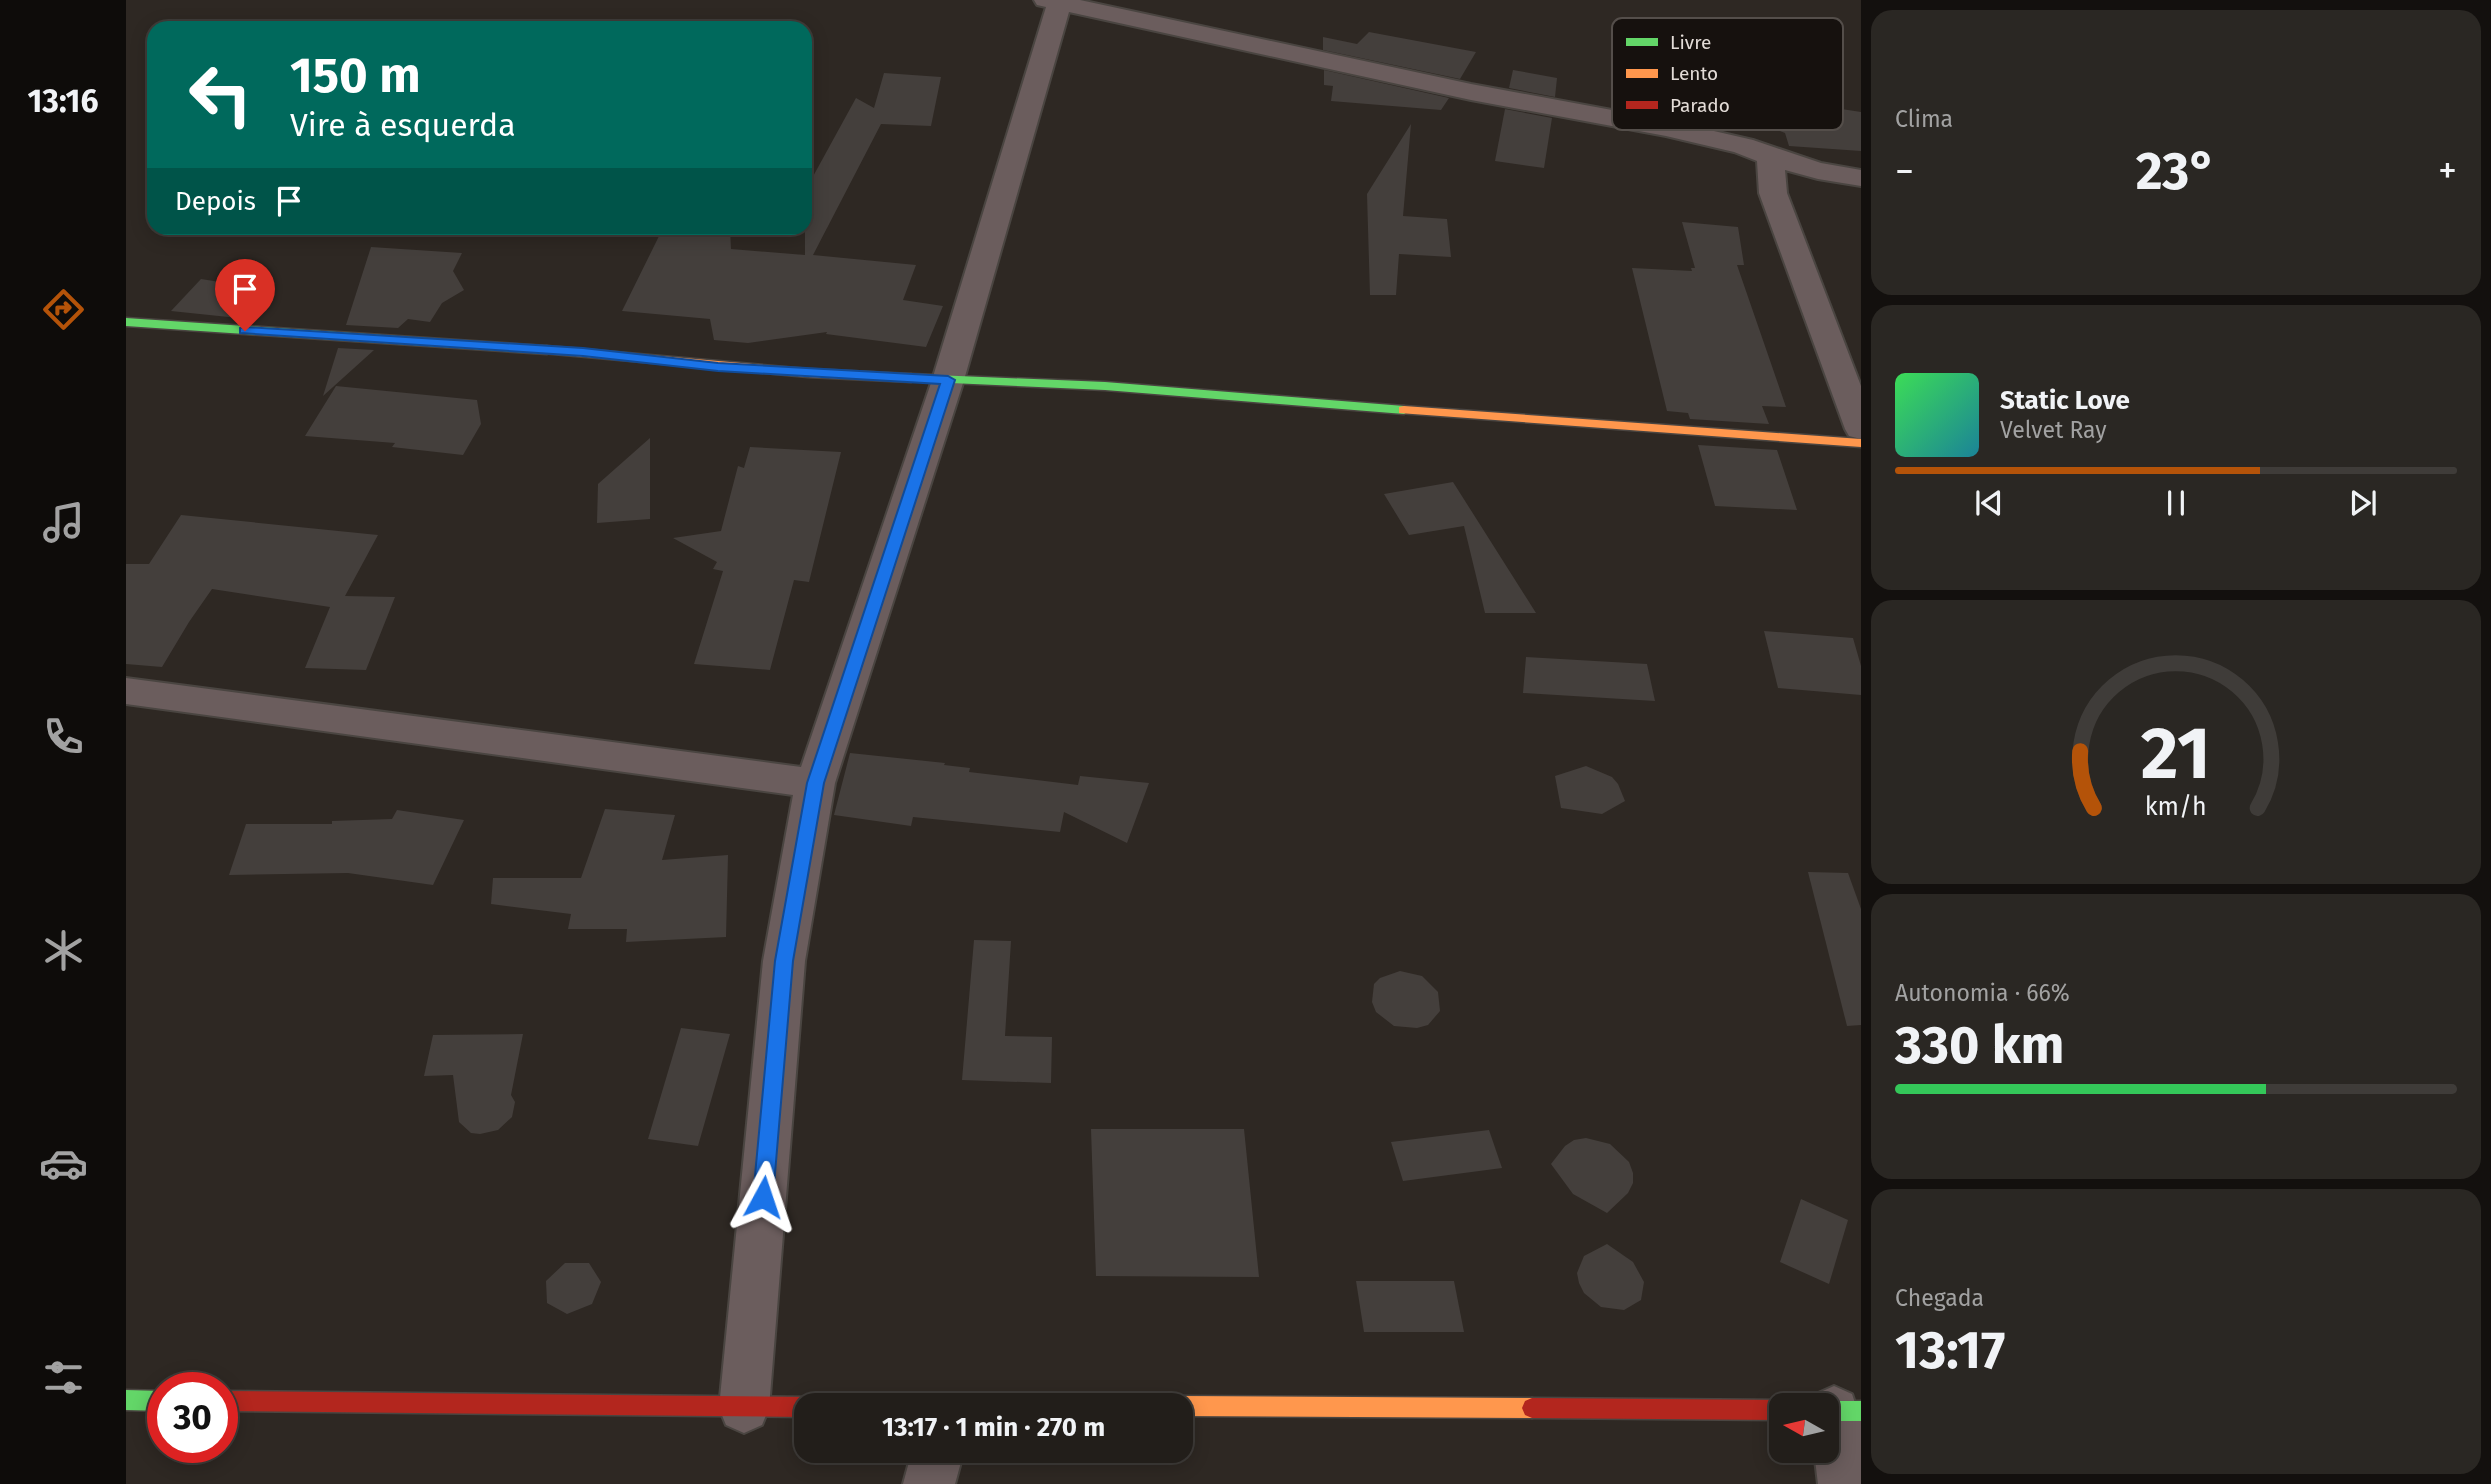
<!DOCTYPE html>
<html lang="pt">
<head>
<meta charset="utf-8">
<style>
  :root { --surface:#221e1a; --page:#2a2723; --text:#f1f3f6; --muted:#a2a2a2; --line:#3f3c39; --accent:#b45309 }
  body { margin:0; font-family:"Fira Sans",sans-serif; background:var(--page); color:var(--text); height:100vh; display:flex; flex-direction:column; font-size:26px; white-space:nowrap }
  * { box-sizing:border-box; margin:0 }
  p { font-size:23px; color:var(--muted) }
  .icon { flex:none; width:38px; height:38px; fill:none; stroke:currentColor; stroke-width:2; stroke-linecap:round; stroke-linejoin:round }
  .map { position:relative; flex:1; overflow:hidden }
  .drawer { display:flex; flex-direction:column; gap:10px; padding:10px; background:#13100e; width:630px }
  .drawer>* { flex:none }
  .top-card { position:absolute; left:21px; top:21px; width:665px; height:214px; border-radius:21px; box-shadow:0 4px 18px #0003,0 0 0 2px var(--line); background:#00695c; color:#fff; overflow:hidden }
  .needle { width:46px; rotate:278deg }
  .fabs { position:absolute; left:1643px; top:1393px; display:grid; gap:14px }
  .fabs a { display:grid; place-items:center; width:70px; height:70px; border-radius:14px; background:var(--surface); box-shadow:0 4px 18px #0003,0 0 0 2px var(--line); font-size:35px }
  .speed { position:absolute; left:21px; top:1372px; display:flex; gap:14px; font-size:35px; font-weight:700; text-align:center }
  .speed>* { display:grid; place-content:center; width:91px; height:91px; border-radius:50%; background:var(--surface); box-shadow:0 4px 18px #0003,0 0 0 2px var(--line); line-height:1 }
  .speed .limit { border:10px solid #d22; background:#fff; color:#111 }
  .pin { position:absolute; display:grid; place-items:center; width:60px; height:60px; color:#fff; margin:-72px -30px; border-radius:50% 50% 50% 0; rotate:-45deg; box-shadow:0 0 7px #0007 }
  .pin .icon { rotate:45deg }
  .me { position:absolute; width:77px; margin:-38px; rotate:5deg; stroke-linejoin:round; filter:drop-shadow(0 0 5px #0008) }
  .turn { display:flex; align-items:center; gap:24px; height:147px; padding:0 28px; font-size:32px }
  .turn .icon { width:91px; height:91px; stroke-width:2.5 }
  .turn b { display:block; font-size:49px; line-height:60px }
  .then { display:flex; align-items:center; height:66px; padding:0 28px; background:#0003; gap:14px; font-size:26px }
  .big { font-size:52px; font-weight:700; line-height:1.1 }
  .drawer .card { flex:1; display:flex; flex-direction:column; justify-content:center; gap:10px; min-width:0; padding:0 24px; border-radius:21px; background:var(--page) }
  .drawer .dial { align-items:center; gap:0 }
  .dial svg { height:182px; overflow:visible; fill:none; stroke:var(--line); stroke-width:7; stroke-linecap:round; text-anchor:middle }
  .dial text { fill:var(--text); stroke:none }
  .song { display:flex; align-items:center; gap:21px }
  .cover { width:84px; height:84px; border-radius:10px; background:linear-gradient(135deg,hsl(130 70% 55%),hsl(190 70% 35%)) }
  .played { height:7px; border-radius:4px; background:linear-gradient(90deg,var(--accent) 65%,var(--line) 65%) }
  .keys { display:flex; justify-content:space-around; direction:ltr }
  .heat { display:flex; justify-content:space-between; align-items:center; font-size:38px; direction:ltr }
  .charge { height:10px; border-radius:5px; background:linear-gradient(90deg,#34c759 66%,var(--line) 0) }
  .trip { position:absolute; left:668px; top:1393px; width:399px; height:70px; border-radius:21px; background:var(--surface); box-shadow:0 4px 18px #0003,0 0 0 2px var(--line); font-weight:700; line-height:70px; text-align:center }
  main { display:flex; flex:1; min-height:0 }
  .menu { display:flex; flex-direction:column; width:126px; justify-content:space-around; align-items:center; background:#0e0c0a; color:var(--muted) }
  .menu .icon { width:49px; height:49px }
  .menu .active { color:var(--accent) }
  .menu b { font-size:32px; color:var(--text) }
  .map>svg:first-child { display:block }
</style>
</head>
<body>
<main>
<nav class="menu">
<b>13:16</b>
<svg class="icon active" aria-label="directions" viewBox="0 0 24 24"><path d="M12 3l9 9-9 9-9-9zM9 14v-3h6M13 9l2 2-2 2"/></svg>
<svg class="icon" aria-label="music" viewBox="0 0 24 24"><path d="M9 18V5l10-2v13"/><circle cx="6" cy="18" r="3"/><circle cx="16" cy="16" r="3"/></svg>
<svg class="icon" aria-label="phone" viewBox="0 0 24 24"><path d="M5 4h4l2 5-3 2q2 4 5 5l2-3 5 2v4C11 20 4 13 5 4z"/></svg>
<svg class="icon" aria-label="climate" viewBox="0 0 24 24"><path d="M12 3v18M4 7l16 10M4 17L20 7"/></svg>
<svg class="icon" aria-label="car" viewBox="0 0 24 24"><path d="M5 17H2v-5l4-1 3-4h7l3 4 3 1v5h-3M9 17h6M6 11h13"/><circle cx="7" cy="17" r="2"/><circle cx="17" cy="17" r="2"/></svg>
<svg class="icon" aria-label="filters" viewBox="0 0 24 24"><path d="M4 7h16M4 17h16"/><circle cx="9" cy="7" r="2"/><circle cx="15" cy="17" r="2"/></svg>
</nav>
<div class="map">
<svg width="1735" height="1484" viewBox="0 0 1735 1484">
  <rect width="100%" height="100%" fill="#2e2823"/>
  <g fill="#443f3c">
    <path d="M 1243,32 L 1350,52 L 1334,79 L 1197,50 L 1197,37 L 1231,44 Z"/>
    <path d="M 1198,70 L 1323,98 L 1315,110 L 1205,101 L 1207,86 L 1198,85 Z"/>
    <path d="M 1387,70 L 1431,78 L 1429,97 L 1383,88 Z"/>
    <path d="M 758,73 L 815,77 L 805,126 L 755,124 L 687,255 L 790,265 L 777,300 L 817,306 L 800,347 L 700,334 L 701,332 L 622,343 L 588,340 L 584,319 L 496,311 L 537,228 L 604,228 L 605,249 L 679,255 L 679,191 L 730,98 L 748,108 Z"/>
    <path d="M 1536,77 L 1645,83 L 1650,99 L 1735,112 L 1735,151 L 1663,146 L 1659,133 L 1534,85 Z"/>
    <path d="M 1379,109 L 1426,118 L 1418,168 L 1369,161 Z"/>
    <path d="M 1285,124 L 1277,216 L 1321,219 L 1325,257 L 1273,254 L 1270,295 L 1244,295 L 1241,194 Z"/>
    <path d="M 1556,222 L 1612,227 L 1618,265 L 1611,265 L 1660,407 L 1636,406 L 1643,424 L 1564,419 L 1562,413 L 1541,411 L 1506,268 L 1566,271 L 1565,268 L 1569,268 Z"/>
    <path d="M 245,247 L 336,253 L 327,271 L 338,290 L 316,303 L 304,322 L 282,319 L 272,328 L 220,325 Z"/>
    <path d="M 75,279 L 138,289 L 112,318 L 45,311 Z"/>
    <path d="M 212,348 L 248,350 L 197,396 Z"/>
    <path d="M 210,386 L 351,400 L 355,424 L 337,455 L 266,447 L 269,443 L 179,436 Z"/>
    <path d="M 524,438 L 524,519 L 471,523 L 472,484 Z"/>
    <path d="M 1572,445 L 1651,450 L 1671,510 L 1589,506 Z"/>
    <path d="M 624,447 L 715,452 L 683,582 L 668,580 L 644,670 L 568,664 L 597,571 L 587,569 L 591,562 L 547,538 L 595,531 L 612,466 L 618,468 Z"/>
    <path d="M 1327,482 L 1353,523 L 1410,613 L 1359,613 L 1338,526 L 1283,535 L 1258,494 Z"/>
    <path d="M 55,515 L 252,535 L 219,596 L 269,597 L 240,670 L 179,668 L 204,607 L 86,589 L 63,622 L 36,667 L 0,664 L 0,564 L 23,564 Z"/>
    <path d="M 1638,631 L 1727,638 L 1735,666 L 1735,695 L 1652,688 Z"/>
    <path d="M 1400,657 L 1521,664 L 1529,701 L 1397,693 Z"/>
    <path d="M 724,753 L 819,763 L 818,765 L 844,768 L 843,772 L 952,785 L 954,776 L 1023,783 L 1001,843 L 938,812 L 934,832 L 787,817 L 785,826 L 708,815 Z"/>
    <path d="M 1460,766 L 1486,777 L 1492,784 L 1499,801 L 1476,814 L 1435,808 L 1429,776 Z"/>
    <path d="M 479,809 L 549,815 L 536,860 L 602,855 L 600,937 L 500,942 L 501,929 L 442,929 L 445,914 L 365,904 L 367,878 L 455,878 Z"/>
    <path d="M 271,810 L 338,820 L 307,885 L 222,873 L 103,875 L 120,824 L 206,824 L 206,821 L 266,819 Z"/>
    <path d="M 1682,872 L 1722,873 L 1735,909 L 1735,1025 L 1721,1026 Z"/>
    <path d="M 848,940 L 885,941 L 879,1036 L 926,1037 L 925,1083 L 836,1080 Z"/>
    <path d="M 1274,971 L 1296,976 L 1312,992 L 1314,1011 L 1302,1025 L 1291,1028 L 1268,1026 L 1250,1012 L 1246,1002 L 1248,984 L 1254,978 Z"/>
    <path d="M 555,1028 L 604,1034 L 572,1146 L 522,1139 Z"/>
    <path d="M 397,1034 L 385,1095 L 389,1102 L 386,1117 L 372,1130 L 354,1134 L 345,1133 L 333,1122 L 327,1075 L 298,1076 L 307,1035 Z"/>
    <path d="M 965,1129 L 1118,1129 L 1133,1277 L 970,1276 Z"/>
    <path d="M 1363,1130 L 1376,1168 L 1277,1181 L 1265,1142 Z"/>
    <path d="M 1460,1138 L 1484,1144 L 1503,1162 L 1507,1173 L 1507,1183 L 1502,1193 L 1481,1213 L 1447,1194 L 1425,1164 L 1439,1146 L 1448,1140 Z"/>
    <path d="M 1675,1199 L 1722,1220 L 1703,1284 L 1654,1262 Z"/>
    <path d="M 1481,1244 L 1507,1262 L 1518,1282 L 1515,1300 L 1498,1310 L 1475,1307 L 1458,1293 L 1453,1283 L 1451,1273 L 1458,1256 Z"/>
    <path d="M 439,1263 L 463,1263 L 475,1282 L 466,1304 L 441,1314 L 421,1303 L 420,1281 Z"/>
    <path d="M 1230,1281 L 1328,1281 L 1338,1332 L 1238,1332 Z"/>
  </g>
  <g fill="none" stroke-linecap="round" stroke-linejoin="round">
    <g stroke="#4a4541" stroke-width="4">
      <g id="street">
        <path d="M 908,0 L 954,0 L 1345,84 L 1540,120 L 1627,140 L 1695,163 L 1735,170 L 1735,186 L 1692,179 L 1659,170 L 1661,193 L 1735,386 L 1735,439 L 1723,436 L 1719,429 L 1633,193 L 1631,161 L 1608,152 L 1540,136 L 1345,100 L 943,12 L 838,380 L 709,783 L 679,961 L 643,1408 L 636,1425 L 618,1433 L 600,1425 L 593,1408 L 637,961 L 667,795 L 0,704 L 0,678 L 675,767 L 806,380 L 920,7 L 911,5 Z"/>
        <path d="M 1708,1386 L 1726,1394 L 1735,1421 L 1735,1484 L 1692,1484 L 1688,1451 L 1701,1451 L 1701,1405 L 1685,1405 L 1690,1394 Z"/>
        <path d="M 786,1451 L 838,1451 L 829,1484 L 777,1484 Z"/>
      </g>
    </g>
    <g stroke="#4a4541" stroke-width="3">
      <g id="fast">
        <path d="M 0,318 L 421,346 L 427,350 L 421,354 L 0,326 Z"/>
        <path d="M 785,374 L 979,382 L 1278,406 L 1285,410 L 1278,414 L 979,390 L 780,381 L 779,378 Z"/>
        <path d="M 0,1390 L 37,1391 L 37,1411 L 0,1410 Z"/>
        <path d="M 1701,1401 L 1735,1401 L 1735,1421 L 1701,1421 L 1701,1405 L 1693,1405 Z"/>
      </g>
    </g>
    <g stroke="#4a4541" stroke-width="3">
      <g id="slow">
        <path d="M 421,346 L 682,369 L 785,374 L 791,378 L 785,382 L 682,377 L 416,353 L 416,347 Z"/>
        <path d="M 1278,406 L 1735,439 L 1735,447 L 1273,413 L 1273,407 Z"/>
        <path d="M 1055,1396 L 1406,1398 L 1413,1401 L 1416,1408 L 1413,1415 L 1406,1418 L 1055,1416 L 1055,1405 L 1045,1405 L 1048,1399 Z"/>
      </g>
    </g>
    <g stroke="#4a4541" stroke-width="3">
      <g id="jam">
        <path d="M 96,1391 L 681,1397 L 688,1400 L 691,1405 L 681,1405 L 681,1417 L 96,1411 Z"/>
        <path d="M 780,1395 L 914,1395 L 921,1398 L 924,1405 L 770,1405 L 773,1398 Z"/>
        <path d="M 1406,1398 L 1656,1400 L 1664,1405 L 1656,1405 L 1656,1420 L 1406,1418 L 1399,1415 L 1396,1408 L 1399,1401 Z"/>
      </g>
    </g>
    <use href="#street" fill="#6b5d5d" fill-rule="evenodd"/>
    <use href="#fast" fill="#63d668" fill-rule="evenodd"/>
    <use href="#slow" fill="#ff974d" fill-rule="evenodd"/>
    <use href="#jam" fill="#b3261e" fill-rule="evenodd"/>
  </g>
  <path fill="#1a73e8" stroke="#114b97" stroke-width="2" d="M 119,327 L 457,348 L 592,363 L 822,376 L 829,380 L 698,783 L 667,961 L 647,1197 L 644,1203 L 637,1206 L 630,1203 L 627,1197 L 649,961 L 681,783 L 814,384 L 592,371 L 457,356 L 114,333 L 114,328 Z"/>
  <rect x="1486" y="18" width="231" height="112" rx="10" fill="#16110e" stroke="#544e4a" stroke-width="2"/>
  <rect x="1500" y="38" width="32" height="8" fill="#63d668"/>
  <rect x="1500" y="69" width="32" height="9" fill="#ff974d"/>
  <rect x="1500" y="101" width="32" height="8" fill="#b3261e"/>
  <g font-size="19" fill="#e3dcd7">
    <text x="1544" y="49">Livre</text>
    <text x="1544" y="80">Lento</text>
    <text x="1544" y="112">Parado</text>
  </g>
</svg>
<div class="fabs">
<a><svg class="needle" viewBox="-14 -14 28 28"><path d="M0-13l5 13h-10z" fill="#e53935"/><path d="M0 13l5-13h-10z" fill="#a2a2a2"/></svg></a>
</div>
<div class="speed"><div class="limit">30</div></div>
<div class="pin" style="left:119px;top:331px;background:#d93025"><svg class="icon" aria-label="arrive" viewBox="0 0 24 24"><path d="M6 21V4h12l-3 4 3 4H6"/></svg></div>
<svg class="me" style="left:637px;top:1197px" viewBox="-20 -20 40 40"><path d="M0-17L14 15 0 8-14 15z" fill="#1a73e8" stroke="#fff" stroke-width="4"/></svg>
<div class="trip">13:17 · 1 min · 270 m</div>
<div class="top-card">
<div class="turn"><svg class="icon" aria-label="left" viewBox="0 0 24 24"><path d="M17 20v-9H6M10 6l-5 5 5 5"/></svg><div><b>150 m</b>Vire à esquerda</div></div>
<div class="then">Depois<svg class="icon" aria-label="arrive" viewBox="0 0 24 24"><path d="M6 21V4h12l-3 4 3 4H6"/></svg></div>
</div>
</div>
<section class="drawer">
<div class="card"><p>Clima</p>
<div class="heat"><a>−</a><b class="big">23°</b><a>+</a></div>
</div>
<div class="card">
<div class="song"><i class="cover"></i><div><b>Static Love</b><p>Velvet Ray</p></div></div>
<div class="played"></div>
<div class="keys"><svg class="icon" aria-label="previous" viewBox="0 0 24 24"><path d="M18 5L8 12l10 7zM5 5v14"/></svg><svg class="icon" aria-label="pause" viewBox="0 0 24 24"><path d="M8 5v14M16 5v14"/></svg><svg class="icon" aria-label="next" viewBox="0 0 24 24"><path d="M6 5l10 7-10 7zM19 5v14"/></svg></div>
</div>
<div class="card dial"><svg viewBox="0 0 100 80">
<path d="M14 69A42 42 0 1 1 86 69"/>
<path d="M14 69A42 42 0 0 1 8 44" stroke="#b45309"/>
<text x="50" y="56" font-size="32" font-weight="700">21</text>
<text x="50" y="72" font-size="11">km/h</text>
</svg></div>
<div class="card"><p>Autonomia · 66%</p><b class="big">330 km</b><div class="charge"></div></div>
<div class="card"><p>Chegada</p><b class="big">13:17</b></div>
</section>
</main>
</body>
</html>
